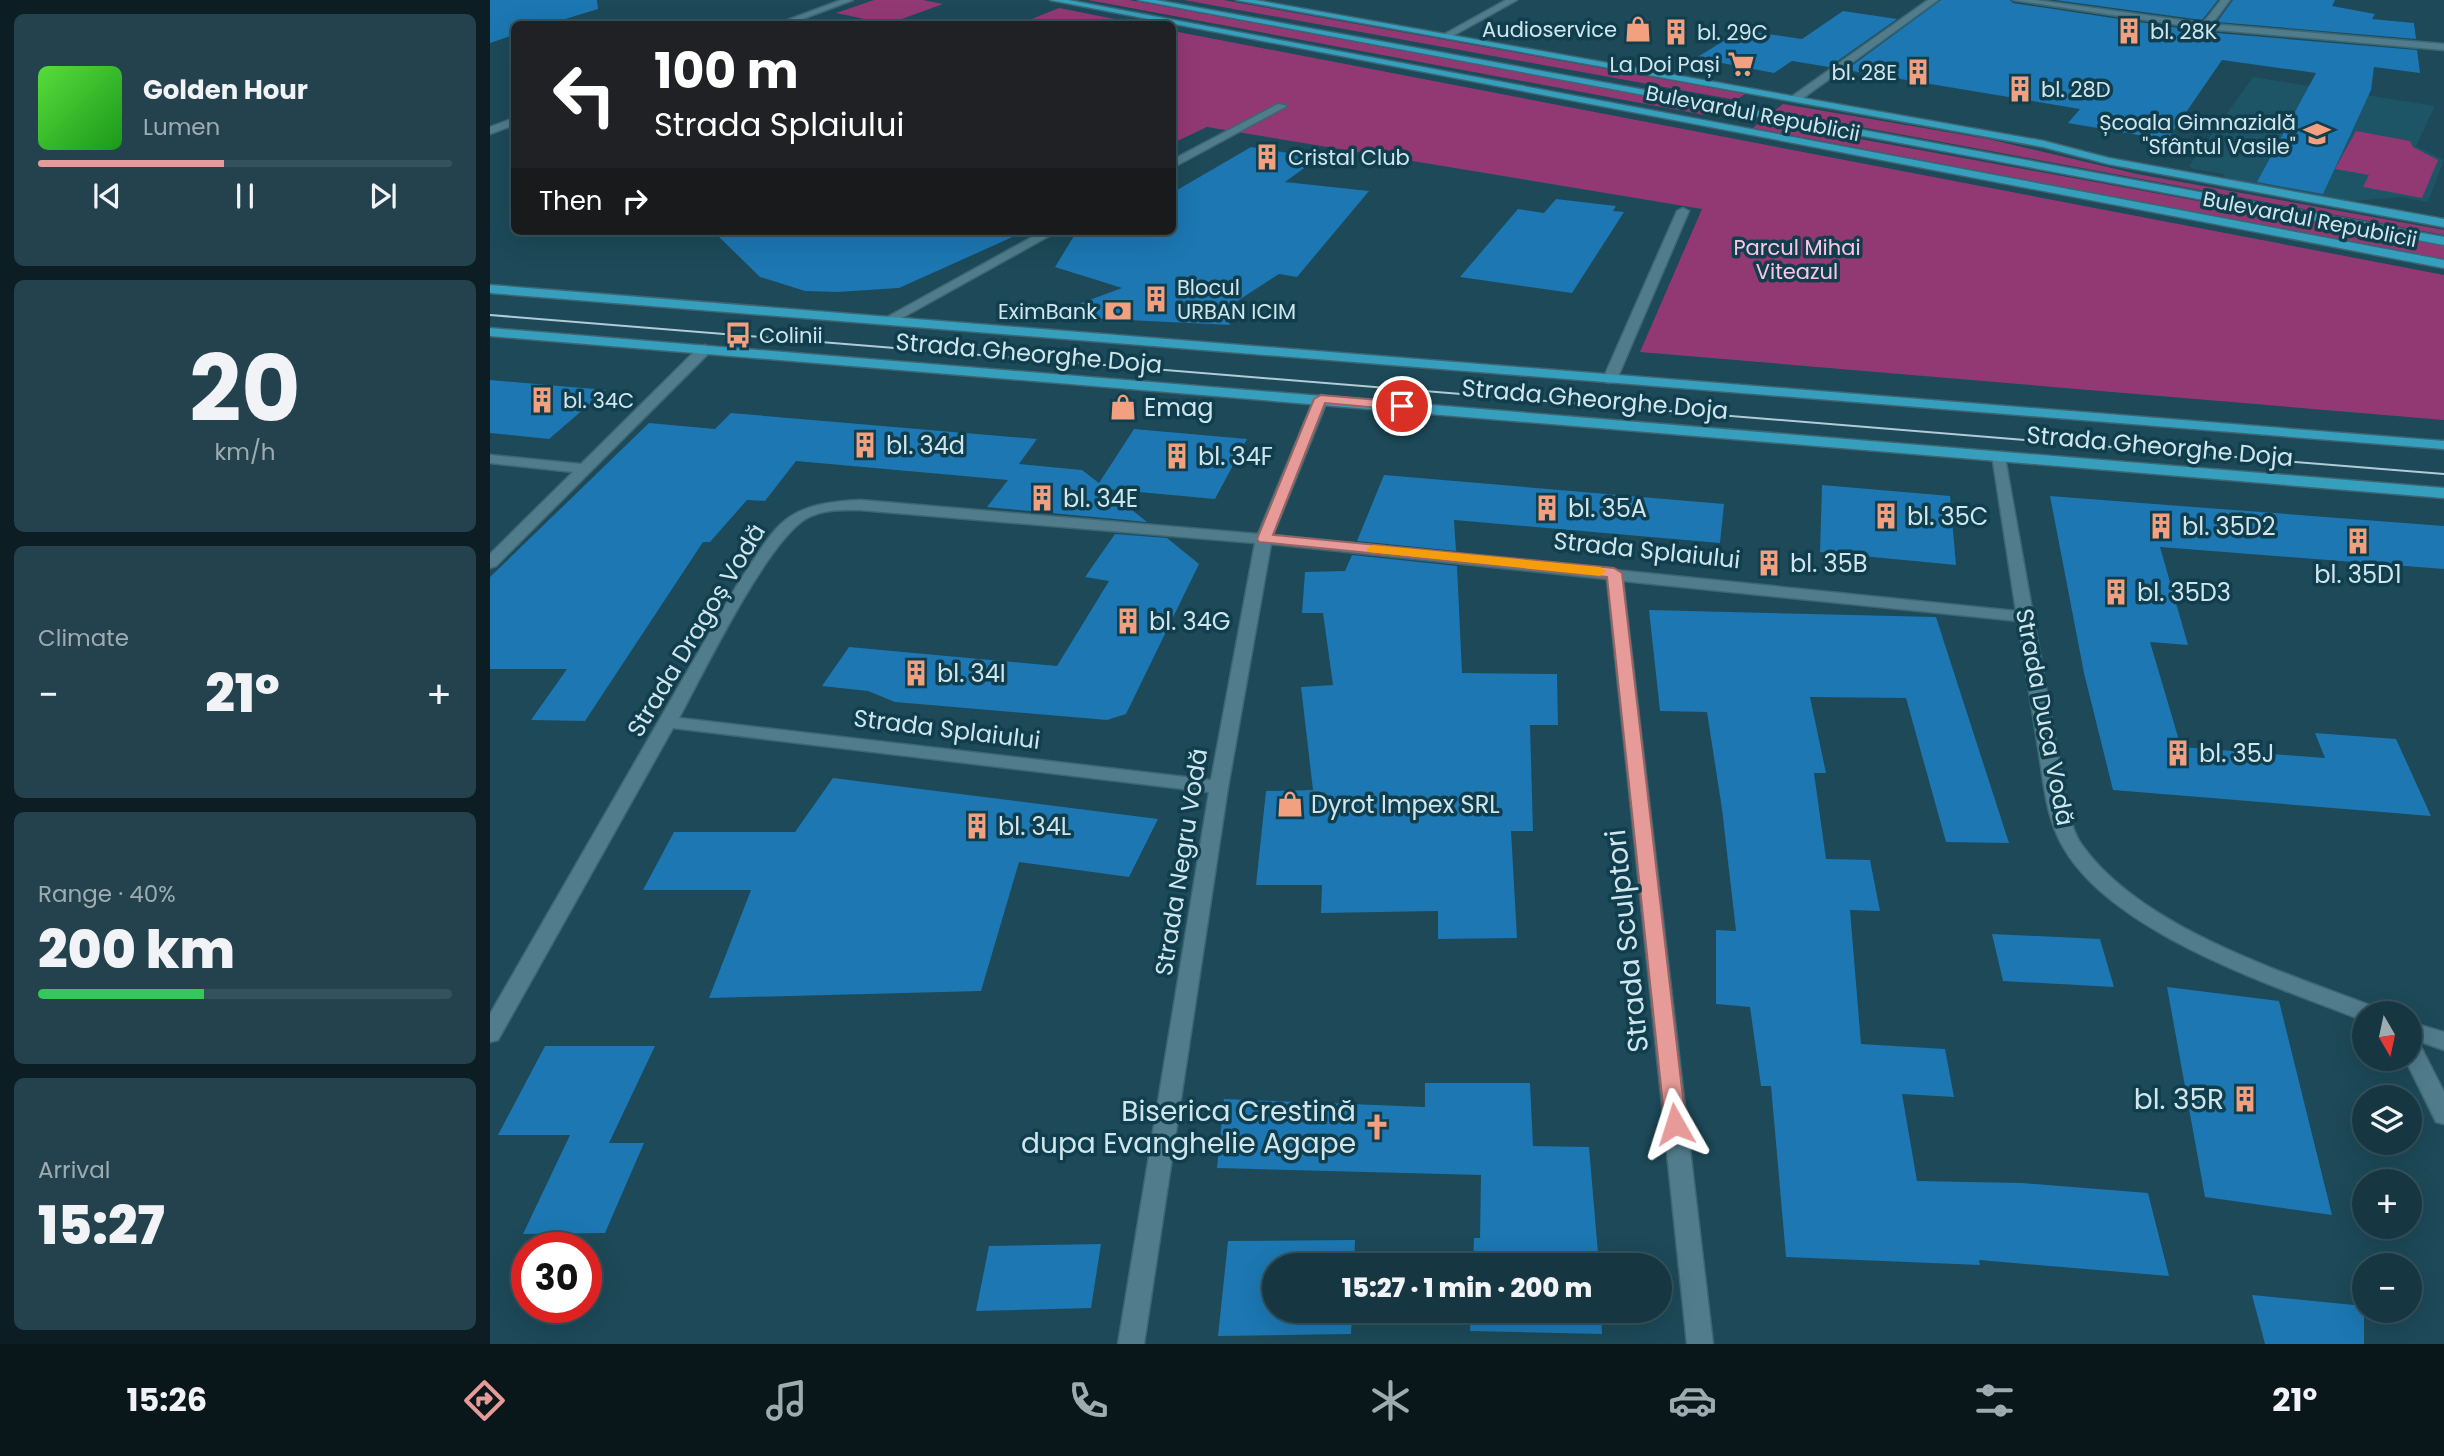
<!DOCTYPE html>
<html lang="en">
<head>
<meta charset="utf-8">
<style>
  :root { --surface:#163742; --page:#23424d; --text:#f1f3f6; --muted:#9eacb2; --line:#35515b; --accent:#e69b98 }
  body { margin:0; font-family:Poppins,sans-serif; background:var(--page); color:var(--text); height:100vh; display:flex; flex-direction:column; font-size:26px; white-space:nowrap }
  * { box-sizing:border-box; margin:0 }
  p { font-size:23px; color:var(--muted) }
  .icon { flex:none; width:38px; height:38px; fill:none; stroke:currentColor; stroke-width:2; stroke-linecap:round; stroke-linejoin:round }
  .map { position:relative; flex:1; overflow:hidden }
  .sheet { display:flex; flex-direction:column; gap:14px; padding:14px; background:#0c1e24; width:490px }
  .sheet>* { flex:none }
  .banner { position:absolute; left:21px; top:21px; width:665px; height:214px; border-radius:10px; box-shadow:0 7px 28px #0002,0 0 0 2px var(--line); background:#202124; color:#fff; overflow:hidden }
  .needle { width:46px; rotate:171deg }
  .fabs { position:absolute; left:1862px; top:1001px; display:grid; gap:14px }
  .fabs a { display:grid; place-items:center; width:70px; height:70px; border-radius:50%; background:var(--surface); box-shadow:0 7px 28px #0002,0 0 0 2px var(--line); font-size:35px }
  .speed { position:absolute; left:21px; top:1232px; display:flex; gap:14px; font-size:35px; font-weight:700; text-align:center }
  .speed>* { display:grid; place-content:center; width:91px; height:91px; border-radius:50%; background:var(--surface); box-shadow:0 7px 28px #0002,0 0 0 2px var(--line); line-height:1 }
  .speed .limit { border:10px solid #d22; background:#fff; color:#111 }
  .pin { position:absolute; display:grid; place-items:center; width:60px; height:60px; color:#fff; margin:-30px; border:4px solid #fff; border-radius:50%; box-shadow:0 2px 7px #0007 }
  .me { position:absolute; width:77px; margin:-38px; rotate:354deg; stroke-linejoin:round; filter:drop-shadow(0 0 5px #0008) }
  .turn { display:flex; align-items:center; gap:24px; height:147px; padding:0 28px; font-size:32px }
  .turn .icon { width:91px; height:91px; stroke-width:2.5 }
  .turn b { display:block; font-size:49px; line-height:60px }
  .then { display:flex; align-items:center; height:66px; padding:0 28px; background:#0003; gap:14px; font-size:26px }
  .big { font-size:52px; font-weight:800; line-height:1.1 }
  .sheet .card { flex:1; display:flex; flex-direction:column; justify-content:center; gap:10px; min-width:0; padding:0 24px; border-radius:10px; background:var(--page) }
  .sheet .dial { align-items:center; gap:0 }
  .dial b { font-size:91px; line-height:1 }
  .song { display:flex; align-items:center; gap:21px }
  .cover { width:84px; height:84px; border-radius:10px; background:linear-gradient(135deg,hsl(110 70% 55%),hsl(120 70% 35%)) }
  .played { height:7px; border-radius:4px; background:linear-gradient(90deg,var(--accent) 45%,var(--line) 45%) }
  .keys { display:flex; justify-content:space-around; direction:ltr }
  .heat { display:flex; justify-content:space-between; align-items:center; font-size:38px; direction:ltr }
  .charge { height:10px; border-radius:5px; background:linear-gradient(90deg,#34c759 40%,var(--line) 0) }
  .trip { position:absolute; left:772px; top:1253px; width:410px; height:70px; border-radius:35px; background:var(--surface); box-shadow:0 7px 28px #0002,0 0 0 2px var(--line); font-weight:800; line-height:70px; text-align:center }
  .menu { display:flex; height:112px; justify-content:space-around; align-items:center; background:#09161a; color:var(--muted) }
  .menu .icon { width:49px; height:49px }
  .menu .on { color:var(--accent) }
  .menu b { font-size:32px; color:var(--text) }
  main { display:flex; flex:1; min-height:0 }
  .map>svg:first-child { display:block }
</style>
</head>
<body>
<main>
<section class="sheet">
<div class="card">
<div class="song"><i class="cover"></i><div><b>Golden Hour</b><p>Lumen</p></div></div>
<div class="played"></div>
<div class="keys"><svg class="icon" aria-label="previous" viewBox="0 0 24 24"><path d="M18 5L8 12l10 7zM5 5v14"/></svg><svg class="icon" aria-label="pause" viewBox="0 0 24 24"><path d="M8 5v14M16 5v14"/></svg><svg class="icon" aria-label="next" viewBox="0 0 24 24"><path d="M6 5l10 7-10 7zM19 5v14"/></svg></div>
</div>
<div class="card dial"><b>20</b><p>km/h</p></div>
<div class="card"><p>Climate</p>
<div class="heat"><a>−</a><b class="big">21°</b><a>+</a></div>
</div>
<div class="card"><p>Range · 40%</p><b class="big">200 km</b><div class="charge"></div></div>
<div class="card"><p>Arrival</p><b class="big">15:27</b></div>
</section>
<div class="map">
<svg width="1954" height="1344" viewBox="0 0 1954 1344">
  <rect width="100%" height="100%" fill="#1d4958"/>
  <path fill="#1d5567" d="M 1763,77 L 1945,106 L 1926,146 L 1954,160 L 1938,202 L 1911,197 L 1863,201 L 1733,178 L 1735,174 L 1703,169 L 1699,166 Z"/>
  <g fill="#923974">
    <path d="M 384,0 L 433,0 L 453,4 L 398,24 L 346,13 Z"/>
    <path d="M 598,0 L 639,0 L 1232,110 L 1220,116 Z"/>
    <path d="M 694,0 L 733,0 L 1255,94 L 1246,100 Z"/>
    <path d="M 569,8 L 650,24 L 529,24 Z"/>
    <path d="M 683,31 L 1954,275 L 1954,420 L 1150,352 L 1212,209 L 717,127 L 683,143 Z"/>
    <path d="M 1293,104 L 1498,139 L 1647,174 L 1954,230 L 1954,235 L 1284,111 Z"/>
    <path d="M 1271,121 L 1954,246 L 1954,259 L 1263,128 Z"/>
    <path d="M 1866,131 L 1920,141 L 1923,147 L 1948,160 L 1932,198 L 1873,187 L 1879,175 L 1845,169 Z"/>
  </g>
  <g fill="#1c77b2">
    <path d="M 0,0 L 107,0 L 108,9 L 59,24 L 24,24 L 24,35 L 0,43 Z"/>
    <path d="M 1451,0 L 1520,0 L 1523,3 L 1715,32 L 1927,50 L 1930,73 L 1884,67 L 1881,90 L 1833,194 L 1767,182 L 1826,73 L 1732,60 L 1677,140 L 1578,123 L 1590,109 L 1356,70 Z"/>
    <path d="M 1565,0 L 1728,0 L 1712,20 Z"/>
    <path d="M 1743,0 L 1845,0 L 1842,6 L 1885,14 L 1882,19 L 1924,23 L 1926,39 L 1727,22 Z"/>
    <path d="M 1353,11 L 1407,19 L 1339,67 L 1302,61 L 1284,73 L 1206,58 L 1251,30 L 1312,39 Z"/>
    <path d="M 761,147 L 828,158 L 795,182 L 879,191 L 807,277 L 789,274 L 735,309 L 740,325 L 556,316 L 632,288 L 565,267 L 587,231 L 682,231 L 682,193 Z"/>
    <path d="M 1066,199 L 1126,206 L 1123,211 L 1134,212 L 1082,293 L 970,277 L 1028,209 L 1054,213 Z"/>
    <path d="M 223,231 L 536,231 L 409,288 L 347,292 L 315,291 L 270,277 Z"/>
    <path d="M 0,380 L 116,390 L 59,439 L 0,433 Z"/>
    <path d="M 241,413 L 547,439 L 529,464 L 592,470 L 609,483 L 644,429 L 757,439 L 725,499 L 616,489 L 657,522 L 497,507 L 518,480 L 306,461 L 275,501 L 257,500 L 220,542 L 213,542 L 95,721 L 41,720 L 77,669 L 0,669 L 0,577 L 159,423 L 225,429 Z"/>
    <path d="M 894,475 L 1234,504 L 1230,543 L 964,520 L 966,551 L 867,541 Z"/>
    <path d="M 1332,485 L 1460,496 L 1466,565 L 1330,552 Z"/>
    <path d="M 1560,496 L 1954,526 L 1954,569 L 1670,547 L 1698,645 L 1660,642 L 1691,747 L 1835,758 L 1825,733 L 1906,739 L 1941,816 L 1623,790 L 1594,673 Z"/>
    <path d="M 625,534 L 677,538 L 709,564 L 636,714 L 617,720 L 405,702 L 378,691 L 332,686 L 359,647 L 567,666 L 619,581 L 595,577 Z"/>
    <path d="M 862,555 L 967,566 L 972,673 L 1067,674 L 1068,725 L 1040,725 L 1043,831 L 1021,831 L 1027,938 L 948,939 L 948,911 L 831,913 L 832,885 L 766,885 L 776,791 L 823,790 L 811,687 L 843,685 L 833,613 L 812,613 L 815,572 L 855,571 Z"/>
    <path d="M 1159,610 L 1446,617 L 1519,843 L 1456,842 L 1416,698 L 1320,697 L 1336,773 L 1324,773 L 1336,859 L 1380,860 L 1390,911 L 1360,910 L 1371,1044 L 1455,1049 L 1464,1097 L 1412,1094 L 1427,1181 L 1532,1183 L 1658,1193 L 1679,1276 L 1489,1260 L 1490,1265 L 1296,1257 L 1281,1086 L 1271,1086 L 1260,1007 L 1226,1004 L 1226,930 L 1246,931 L 1232,809 L 1217,712 L 1170,711 Z"/>
    <path d="M 343,778 L 668,819 L 639,877 L 529,862 L 491,991 L 219,998 L 261,890 L 153,890 L 184,832 L 305,832 Z"/>
    <path d="M 1502,934 L 1610,939 L 1624,987 L 1513,981 Z"/>
    <path d="M 1677,987 L 1789,1001 L 1842,1215 L 1715,1197 Z"/>
    <path d="M 55,1046 L 165,1046 L 119,1143 L 154,1143 L 115,1233 L 33,1234 L 80,1135 L 8,1135 Z"/>
    <path d="M 935,1083 L 1040,1083 L 1043,1146 L 1099,1147 L 1109,1265 L 983,1265 L 984,1238 L 990,1238 L 991,1175 L 727,1168 L 734,1099 L 935,1107 Z"/>
    <path d="M 865,1240 L 864,1265 L 784,1265 L 784,1311 L 862,1311 L 861,1334 L 728,1336 L 738,1241 Z"/>
    <path d="M 611,1244 L 601,1308 L 486,1311 L 499,1246 Z"/>
    <path d="M 1762,1295 L 1874,1306 L 1874,1344 L 1775,1344 Z"/>
    <path d="M 981,1311 L 1111,1311 L 1112,1334 L 980,1331 Z"/>
  </g>
  <g fill="none" stroke-linecap="round" stroke-linejoin="round">
    <g stroke="#3e6672" stroke-width="3">
      <g id="minor">
        <path d="M 351,0 L 363,0 L 299,24 L 287,24 Z"/>
        <path d="M 1016,0 L 1027,0 L 959,38 L 951,36 Z"/>
        <path d="M 1438,0 L 1448,0 L 1309,101 L 1301,101 L 1301,97 Z"/>
        <path d="M 1523,0 L 1546,0 L 1713,23 L 1731,0 L 1740,0 L 1722,24 L 1954,44 L 1954,50 L 1715,29 Z"/>
        <path d="M 788,104 L 797,106 L 682,168 L 682,160 Z"/>
        <path d="M 24,118 L 24,125 L 0,134 L 0,127 Z"/>
        <path d="M 1193,208 L 1199,211 L 1127,379 L 1120,383 L 1115,382 L 1113,379 L 1187,211 Z"/>
        <path d="M 553,231 L 568,231 L 401,324 L 391,324 L 390,321 Z"/>
        <path d="M 215,345 L 222,349 L 220,352 L 6,566 L 0,568 L 0,554 L 83,472 L 0,463 L 0,455 L 91,464 L 210,346 Z"/>
        <path d="M 831,395 L 838,399 L 783,535 L 1526,611 L 1502,455 L 1504,452 L 1514,452 L 1576,800 C 1579,815 1583,833 1592,845 C 1651,928 1793,972 1885,1007 L 1888,1013 L 1874,1013 L 1874,1020 L 1869,1019 C 1780,984 1608,929 1567,835 C 1555,808 1553,777 1548,747 C 1541,705 1535,663 1528,621 L 1133,581 L 1223,1344 L 1197,1344 L 1117,579 L 781,544 L 738,787 L 654,1344 L 628,1344 L 719,792 L 183,728 L 8,1040 L 0,1042 L 0,1014 L 247,585 C 288,524 291,504 370,500 L 768,534 L 824,399 ZM 370,510 L 765,543 L 721,780 L 189,718 C 214,672 277,541 317,518 C 334,509 352,510 370,510 Z"/>
        <path d="M 1920,1022 L 1954,1032 L 1954,1050 L 1928,1041 L 1954,1092 L 1954,1124 L 1946,1122 L 1915,1059 L 1920,1059 Z"/>
      </g>
    </g>
    <g stroke="#3e6672" stroke-width="3">
      <g id="major">
        <path d="M 560,0 L 578,0 L 1954,260 L 1954,268 Z"/>
        <path d="M 648,0 L 666,0 L 1954,237 L 1954,245 Z"/>
        <path d="M 746,0 L 765,0 L 1554,141 L 1619,158 L 1954,219 L 1954,227 L 1618,164 L 1553,147 Z"/>
        <path d="M 0,285 L 1954,441 L 1954,449 L 0,293 Z"/>
        <path d="M 0,328 L 1954,488 L 1954,498 L 0,336 Z"/>
      </g>
    </g>
    <use href="#minor" fill="#507c8c" fill-rule="evenodd"/>
    <use href="#major" fill="#369fbe" fill-rule="evenodd"/>
    <path stroke="#b1ccd6" stroke-width="2" d="M 0,315 L 1954,474"/>
  </g>
  <path fill="#e69b98" stroke="#966563" stroke-width="2" d="M 831,395 L 912,402 L 918,406 L 912,410 L 835,403 L 783,535 L 1124,568 L 1132,573 L 1196,1124 L 1193,1130 L 1185,1132 L 1178,1130 L 1175,1124 L 1117,577 L 769,542 L 767,539 L 824,399 Z"/>
  <path fill="#f59e0b" d="M 883,545 L 1110,567 L 1117,571 L 1110,576 L 878,552 L 876,549 Z"/>
  <defs>
    <g id="shop-bare" transform="scale(2.1)"><path d="M-5-2.5h2.3a2.7 3.5 0 0 1 5.4 0H5L5.5 6h-11ZM-1.5-2.5h3a1.5 2.3 0 0 0-3 0Z" fill="#f2a07f" stroke="#113e4d" stroke-width="2.5" paint-order="stroke"/></g>
    <g id="building-bare" transform="scale(2.1)"><path d="M-4-6H4V6H1V3H-1V6H-4ZM-2.5-4.3h1.7v1.8h-1.7ZM.8-4.3h1.7v1.8H.8ZM-2.5-1h1.7V.8h-1.7ZM.8-1h1.7V.8H.8Z" fill="#f2a07f" stroke="#113e4d" stroke-width="2.5" paint-order="stroke"/></g>
    <g id="supermarket-bare" transform="scale(2.1)"><path d="M-6-5.5h2.5l.6 2H6L4.5 2H-2.5L-4.4-4H-6ZM-1.5 3.2a1.3 1.3 0 1 0 .1 0ZM3 3.2a1.3 1.3 0 1 0 .1 0Z" fill="#f2a07f" stroke="#113e4d" stroke-width="2.5" paint-order="stroke"/></g>
    <g id="school-bare" transform="scale(2.1)"><path d="M0-5L7-2L0 1L-7-2ZM-4 1L0 2.5L4 1V4Q0 6-4 4Z" fill="#f2a07f" stroke="#113e4d" stroke-width="2.5" paint-order="stroke"/></g>
    <g id="bank-bare" transform="scale(2.1)"><path d="M-6-4H6V4H-6ZM0-2.3a2.3 2.3 0 1 0 0 4.6a2.3 2.3 0 1 0 0-4.6Z" fill="#f2a07f" stroke="#113e4d" stroke-width="2.5" paint-order="stroke"/></g>
    <g id="bus-bare" transform="scale(2.1)"><path d="M-5-6H5V4H4V6H2V4H-2V6H-4V4H-5ZM-3.5-4V0h7V-4ZM-3.5 1.2v1.5H-2V1.2ZM2 1.2v1.5H3.5V1.2Z" fill="#f2a07f" stroke="#113e4d" stroke-width="2.5" paint-order="stroke"/></g>
    <g id="church-bare" transform="scale(2.1)"><path d="M-1.2-6h2.4v3.5h3.3v2.4h-3.3V6h-2.4V-.1h-3.3v-2.4h3.3Z" fill="#f2a07f" stroke="#113e4d" stroke-width="2.5" paint-order="stroke"/></g>
  </defs>
  <g fill-rule="evenodd">
    <use href="#shop-bare" x="1148" y="29"/>
    <use href="#building-bare" x="1639" y="31"/>
    <use href="#building-bare" x="1186" y="32"/>
    <use href="#supermarket-bare" x="1251" y="64"/>
    <use href="#building-bare" x="1428" y="72"/>
    <use href="#building-bare" x="1530" y="89"/>
    <use href="#school-bare" x="1827" y="134"/>
    <use href="#building-bare" x="777" y="157"/>
    <use href="#building-bare" x="666" y="299"/>
    <use href="#bank-bare" x="628" y="311"/>
    <use href="#bus-bare" x="248" y="335"/>
    <use href="#building-bare" x="52" y="400"/>
    <use href="#shop-bare" x="633" y="407"/>
    <use href="#building-bare" x="375" y="445"/>
    <use href="#building-bare" x="687" y="456"/>
    <use href="#building-bare" x="552" y="498"/>
    <use href="#building-bare" x="1057" y="508"/>
    <use href="#building-bare" x="1396" y="516"/>
    <use href="#building-bare" x="1671" y="526"/>
    <use href="#building-bare" x="1868" y="541"/>
    <use href="#building-bare" x="1279" y="563"/>
    <use href="#building-bare" x="1626" y="592"/>
    <use href="#building-bare" x="638" y="621"/>
    <use href="#building-bare" x="426" y="673"/>
    <use href="#building-bare" x="1688" y="753"/>
    <use href="#shop-bare" x="800" y="804"/>
    <use href="#building-bare" x="487" y="826"/>
    <use href="#building-bare" x="1755" y="1099"/>
    <use href="#church-bare" x="887" y="1127"/>
  </g>
  <g text-anchor="middle" dominant-baseline="central" stroke-width="7" stroke-linejoin="round" paint-order="stroke">
    <g font-size="21" fill="#cfe6ef" stroke="#113e4d" text-anchor="start">
      <text x="1127" y="29" text-anchor="end">Audioservice</text>
      <text x="1660" y="31">bl. 28K</text>
      <text x="1207" y="32">bl. 29C</text>
      <text x="1230" y="64" text-anchor="end">La Doi Pași</text>
      <text x="1407" y="72" text-anchor="end">bl. 28E</text>
      <text x="1551" y="89">bl. 28D</text>
      <text x="1806" y="122" text-anchor="end">Școala Gimnazială<tspan x="1806" dy="24">"Sfântul Vasile"</tspan></text>
      <text x="798" y="157">Cristal Club</text>
      <text x="687" y="287">Blocul<tspan x="687" dy="24">URBAN ICIM</tspan></text>
      <text x="607" y="311" text-anchor="end">EximBank</text>
      <text x="269" y="335">Colinii</text>
      <text x="73" y="400">bl. 34C</text>
    </g>
    <g font-size="21" fill="#cfe6ef" stroke="#113e4d">
      <text transform="translate(1263 113) rotate(11)">Bulevardul Republicii</text>
      <text transform="translate(1820 219) rotate(11)">Bulevardul Republicii</text>
    </g>
    <g font-size="21" fill="#fcc5e5" stroke="#113e4d">
      <text x="1307" y="247">Parcul Mihai<tspan x="1307" dy="24">Viteazul</tspan></text>
    </g>
    <g font-size="24" fill="#cfe6ef" stroke="#113e4d">
      <text transform="translate(539 353) rotate(5)">Strada Gheorghe Doja</text>
      <text transform="translate(1105 399) rotate(5)">Strada Gheorghe Doja</text>
      <text transform="translate(1670 446) rotate(5)">Strada Gheorghe Doja</text>
      <text transform="translate(1157 550) rotate(6)">Strada Splaiului</text>
      <text transform="translate(206 630) rotate(-59)">Strada Dragoș Vodă</text>
      <text transform="translate(1555 717) rotate(79)">Strada Duca Vodă</text>
      <text transform="translate(457 729) rotate(7)">Strada Splaiului</text>
      <text transform="translate(691 862) rotate(-81)">Strada Negru Vodă</text>
    </g>
    <g font-size="24" fill="#cfe6ef" stroke="#113e4d" text-anchor="start">
      <text x="654" y="407">Emag</text>
      <text x="396" y="445">bl. 34d</text>
      <text x="708" y="456">bl. 34F</text>
      <text x="573" y="498">bl. 34E</text>
      <text x="1078" y="508">bl. 35A</text>
      <text x="1417" y="516">bl. 35C</text>
      <text x="1692" y="526">bl. 35D2</text>
      <text x="1300" y="563">bl. 35B</text>
      <text x="1868" y="574" text-anchor="middle">bl. 35D1</text>
      <text x="1647" y="592">bl. 35D3</text>
      <text x="659" y="621">bl. 34G</text>
      <text x="447" y="673">bl. 34I</text>
      <text x="1709" y="753">bl. 35J</text>
      <text x="821" y="804">Dyrot Impex SRL</text>
      <text x="508" y="826">bl. 34L</text>
    </g>
    <g font-size="28" fill="#cfe6ef" stroke="#113e4d">
      <text transform="translate(1137 941) rotate(-96)">Strada Sculptori</text>
    </g>
    <g font-size="28" fill="#cfe6ef" stroke="#113e4d" text-anchor="end">
      <text x="1734" y="1099">bl. 35R</text>
      <text x="866" y="1111">Biserica Crestină<tspan x="866" dy="32">dupa Evanghelie Agape</tspan></text>
    </g>
  </g>
</svg>
<div class="fabs">
<a><svg class="needle" viewBox="-14 -14 28 28"><path d="M0-13l5 13h-10z" fill="#e53935"/><path d="M0 13l5-13h-10z" fill="#9eacb2"/></svg></a>
<a><svg class="icon" aria-label="layers" viewBox="0 0 24 24"><path d="M12 4l9 5-9 5-9-5zM3 14l9 5 9-5"/></svg></a>
<a>+</a>
<a>−</a>
</div>
<div class="speed"><div class="limit">30</div></div>
<div class="pin" style="left:912px;top:406px;background:#d93025"><svg class="icon" aria-label="arrive" viewBox="0 0 24 24"><path d="M6 21V4h12l-3 4 3 4H6"/></svg></div>
<svg class="me" style="left:1185px;top:1124px" viewBox="-20 -20 40 40"><path d="M0-17L14 15 0 8-14 15z" fill="#e69b98" stroke="#fff" stroke-width="4"/></svg>
<div class="trip">15:27 · 1 min · 200 m</div>
<div class="banner">
<div class="turn"><svg class="icon" aria-label="left" viewBox="0 0 24 24"><path d="M17 20v-9H6M10 6l-5 5 5 5"/></svg><div><b>100 m</b>Strada Splaiului</div></div>
<div class="then">Then<svg class="icon" aria-label="right" viewBox="0 0 24 24"><path d="M7 20v-9h11M14 6l5 5-5 5"/></svg></div>
</div>
</div>
</main>
<nav class="menu">
<b>15:26</b>
<svg class="icon on" aria-label="directions" viewBox="0 0 24 24"><path d="M12 3l9 9-9 9-9-9zM9 14v-3h6M13 9l2 2-2 2"/></svg>
<svg class="icon" aria-label="music" viewBox="0 0 24 24"><path d="M9 18V5l10-2v13"/><circle cx="6" cy="18" r="3"/><circle cx="16" cy="16" r="3"/></svg>
<svg class="icon" aria-label="phone" viewBox="0 0 24 24"><path d="M5 4h4l2 5-3 2q2 4 5 5l2-3 5 2v4C11 20 4 13 5 4z"/></svg>
<svg class="icon" aria-label="climate" viewBox="0 0 24 24"><path d="M12 3v18M4 7l16 10M4 17L20 7"/></svg>
<svg class="icon" aria-label="car" viewBox="0 0 24 24"><path d="M5 17H2v-5l4-1 3-4h7l3 4 3 1v5h-3M9 17h6M6 11h13"/><circle cx="7" cy="17" r="2"/><circle cx="17" cy="17" r="2"/></svg>
<svg class="icon" aria-label="filters" viewBox="0 0 24 24"><path d="M4 7h16M4 17h16"/><circle cx="9" cy="7" r="2"/><circle cx="15" cy="17" r="2"/></svg>
<b>21°</b>
</nav>
</body>
</html>
